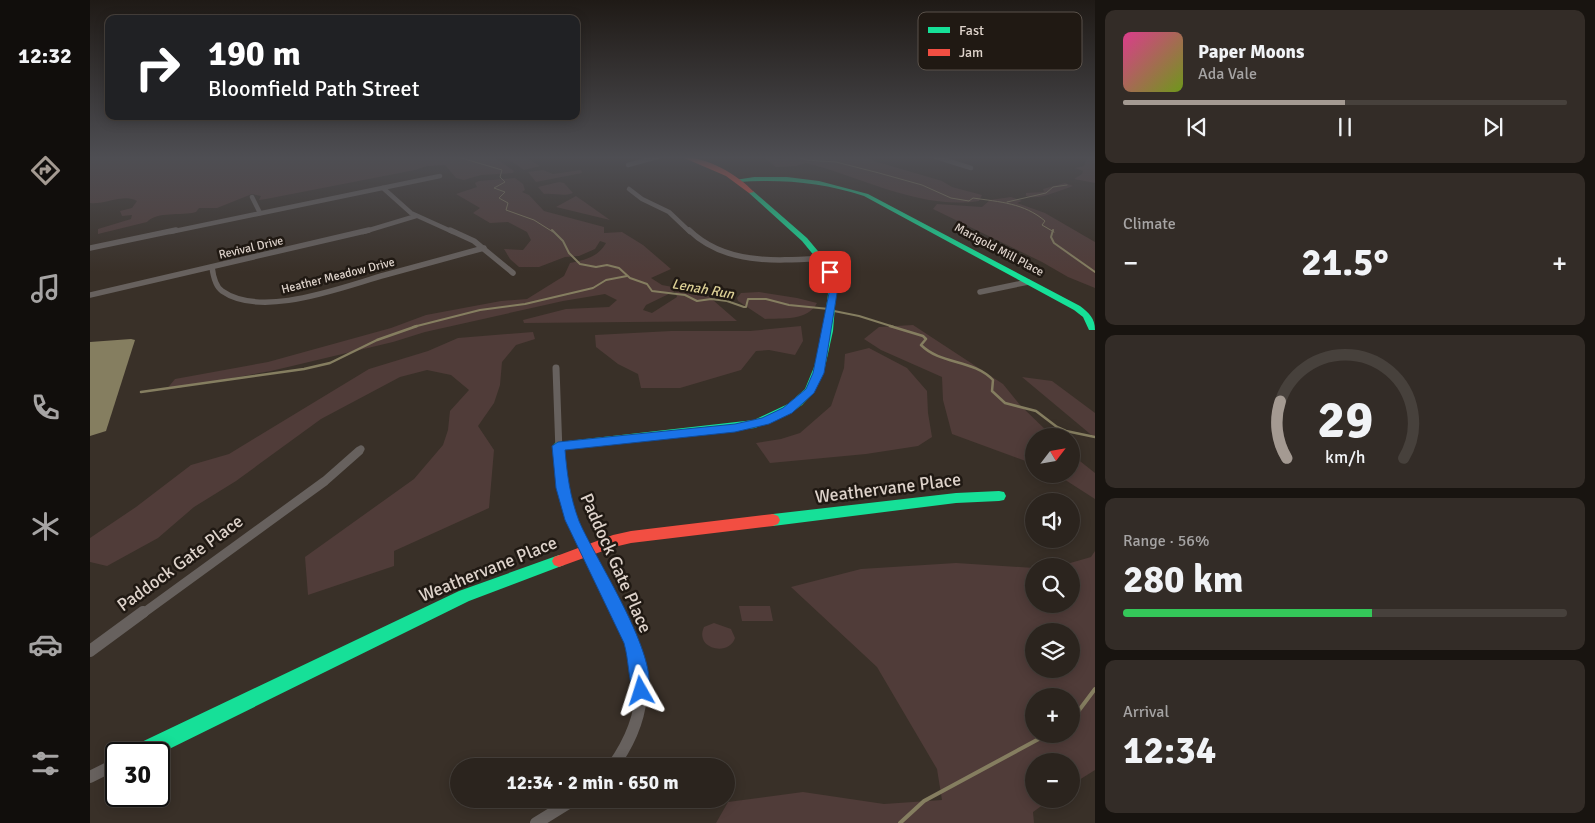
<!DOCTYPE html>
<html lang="en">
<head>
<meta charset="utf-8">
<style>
  :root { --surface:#2b241e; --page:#332c27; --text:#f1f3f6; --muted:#a6a4a4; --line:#47413c; --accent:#a49a92 }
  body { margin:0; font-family:Signika,sans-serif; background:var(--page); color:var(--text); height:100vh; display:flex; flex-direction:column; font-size:19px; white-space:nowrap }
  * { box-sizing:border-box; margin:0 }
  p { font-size:16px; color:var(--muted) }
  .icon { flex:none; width:28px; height:28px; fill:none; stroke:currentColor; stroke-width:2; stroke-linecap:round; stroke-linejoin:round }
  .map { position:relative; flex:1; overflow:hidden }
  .panel { display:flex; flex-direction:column; gap:10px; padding:10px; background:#181410; width:500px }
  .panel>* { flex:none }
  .hud { position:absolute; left:15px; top:15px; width:475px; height:105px; border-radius:10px; box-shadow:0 2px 12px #0003,0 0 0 1px var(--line); background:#202124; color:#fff; overflow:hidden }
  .needle { width:32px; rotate:59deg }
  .buttons { position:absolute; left:935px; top:428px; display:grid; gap:10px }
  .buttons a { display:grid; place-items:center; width:55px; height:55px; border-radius:50%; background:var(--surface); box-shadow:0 2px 12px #0003,0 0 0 1px var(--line); font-size:25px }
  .speed { position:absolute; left:15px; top:742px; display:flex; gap:10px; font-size:25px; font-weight:700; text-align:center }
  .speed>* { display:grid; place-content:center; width:65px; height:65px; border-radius:50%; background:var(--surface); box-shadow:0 2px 12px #0003,0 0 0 1px var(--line); line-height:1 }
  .speed .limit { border:2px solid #111; border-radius:8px; background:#fff; color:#111 }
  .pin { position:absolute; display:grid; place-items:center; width:42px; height:42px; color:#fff; margin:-21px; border-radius:10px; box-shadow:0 2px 8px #0006 }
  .me { position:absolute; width:55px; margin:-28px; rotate:354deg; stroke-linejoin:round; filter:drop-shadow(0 0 4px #0008) }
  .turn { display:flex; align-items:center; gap:18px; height:105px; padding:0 20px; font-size:22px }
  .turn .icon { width:65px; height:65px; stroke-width:2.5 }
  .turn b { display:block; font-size:35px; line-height:42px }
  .big { font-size:38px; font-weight:700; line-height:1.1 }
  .panel .tile { flex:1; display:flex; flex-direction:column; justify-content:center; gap:8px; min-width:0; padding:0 18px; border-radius:10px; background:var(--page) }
  .panel .dial { align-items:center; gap:0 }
  .dial svg { height:130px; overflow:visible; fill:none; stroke:var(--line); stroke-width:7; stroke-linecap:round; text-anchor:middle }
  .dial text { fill:var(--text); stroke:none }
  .song { display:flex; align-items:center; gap:15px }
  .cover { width:60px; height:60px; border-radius:8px; background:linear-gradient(135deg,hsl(330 70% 55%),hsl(80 70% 35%)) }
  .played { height:5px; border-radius:2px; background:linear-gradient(90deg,var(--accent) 50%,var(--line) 50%) }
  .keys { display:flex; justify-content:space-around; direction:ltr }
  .heat { display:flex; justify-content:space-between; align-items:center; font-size:28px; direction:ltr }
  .charge { height:8px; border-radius:4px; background:linear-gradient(90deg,#34c759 56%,var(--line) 0) }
  .trip { position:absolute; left:360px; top:758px; width:285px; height:50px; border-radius:25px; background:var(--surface); box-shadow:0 2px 12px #0003,0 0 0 1px var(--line); font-weight:700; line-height:50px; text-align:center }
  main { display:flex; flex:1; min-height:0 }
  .menu { display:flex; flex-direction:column; width:90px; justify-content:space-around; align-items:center; background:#110e0c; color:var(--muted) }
  .menu .icon { width:35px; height:35px }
  .menu .selected { color:var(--accent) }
  .menu b { font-size:22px; color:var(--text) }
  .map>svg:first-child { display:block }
</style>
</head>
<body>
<main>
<nav class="menu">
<b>12:32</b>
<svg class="icon selected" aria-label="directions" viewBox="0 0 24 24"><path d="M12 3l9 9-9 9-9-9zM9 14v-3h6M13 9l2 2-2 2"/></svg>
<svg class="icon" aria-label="music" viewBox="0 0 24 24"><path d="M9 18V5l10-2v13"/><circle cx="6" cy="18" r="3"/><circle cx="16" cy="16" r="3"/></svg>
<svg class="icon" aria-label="phone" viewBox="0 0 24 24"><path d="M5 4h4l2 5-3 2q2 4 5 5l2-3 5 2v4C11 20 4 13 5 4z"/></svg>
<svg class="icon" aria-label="climate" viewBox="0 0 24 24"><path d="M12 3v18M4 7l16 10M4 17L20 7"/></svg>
<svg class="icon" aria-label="car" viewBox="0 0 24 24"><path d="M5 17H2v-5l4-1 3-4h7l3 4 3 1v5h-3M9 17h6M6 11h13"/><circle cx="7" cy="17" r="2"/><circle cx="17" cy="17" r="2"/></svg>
<svg class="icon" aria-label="filters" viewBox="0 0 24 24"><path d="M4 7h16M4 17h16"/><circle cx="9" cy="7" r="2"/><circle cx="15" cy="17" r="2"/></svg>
</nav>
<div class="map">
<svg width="1005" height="823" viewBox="0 0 1005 823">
  <rect width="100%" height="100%" fill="#393028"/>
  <g fill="#503c39" fill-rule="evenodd">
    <path d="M 0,157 L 404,157 L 424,171 L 423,173 L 391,175 L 374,180 L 366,178 L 355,165 L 337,166 L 325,170 L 176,199 L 169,200 L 171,196 L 162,194 L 127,208 L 109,208 L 106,212 C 91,216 68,211 57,222 L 8,234 L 8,229 L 41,219 L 42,215 L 32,216 L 30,211 L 42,208 L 47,201 C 35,193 14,205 0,203 Z"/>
    <path d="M 415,157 L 435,157 L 450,166 L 434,170 Z"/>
    <path d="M 674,157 L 690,159 L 700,157 L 777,157 L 784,161 L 852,181 L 862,187 L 892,195 L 889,201 C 829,210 773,177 716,163 L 706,166 L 686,167 Z"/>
    <path d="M 995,157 L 1005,157 L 1005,183 L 984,179 L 992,174 L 993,171 L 985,168 L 994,166 L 997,158 Z"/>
    <path d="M 453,170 L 463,174 L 491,170 L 492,173 L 446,182 L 438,172 Z"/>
    <path d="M 425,178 L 433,184 L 435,190 L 432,192 L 439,195 L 454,211 L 514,227 L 514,233 L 532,232 L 553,245 L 581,269 L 561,278 L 572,285 L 598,290 L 602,295 L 616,294 L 647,321 L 434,323 L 433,320 L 476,309 L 519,307 L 527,300 L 515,294 L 473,301 L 335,332 L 303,342 L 181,371 L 76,390 L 85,379 L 178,362 L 301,328 L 336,315 L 411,301 L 437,299 L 474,276 L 480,263 C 495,260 508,257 516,243 L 510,241 L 505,249 L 489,256 L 475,257 L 449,267 L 429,267 L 420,259 L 414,249 L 433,250 L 441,240 L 437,232 L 418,222 L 400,223 L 383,213 L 390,208 L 366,194 L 387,187 L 385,183 L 389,181 ZM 585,291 L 587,297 L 562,313 L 553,310 L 556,305 Z"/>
    <path d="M 469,182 L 474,183 L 483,193 C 474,197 464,193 454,194 L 448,187 Z"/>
    <path d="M 975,183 L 983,186 C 970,190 949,201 936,196 L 936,193 L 954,192 L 953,189 Z"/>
    <path d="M 486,196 L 520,220 L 466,207 Z"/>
    <path d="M 921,197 L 932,201 L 927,203 L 955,213 L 1005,242 L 1005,288 L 978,277 L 952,262 L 843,209 L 847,204 L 892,207 L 900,200 Z"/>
    <path d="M 669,292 L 707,298 L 727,303 C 718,321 692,318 675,319 L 648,301 L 647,298 L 651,293 Z"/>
    <path d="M 823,325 L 913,384 L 930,405 L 962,436 L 944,436 L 944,464 L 862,434 L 853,400 L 852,377 L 791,350 L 774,339 L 789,327 Z"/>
    <path d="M 711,326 L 713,341 L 705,355 L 679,350 L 666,351 L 651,370 L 590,388 L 551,388 L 548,374 L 528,364 L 506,347 L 505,335 L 581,331 L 660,331 Z"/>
    <path d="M 443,332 L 445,339 L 426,345 L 412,362 L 410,385 L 404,403 L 388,426 L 404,450 L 399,508 L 304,551 L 304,566 L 218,595 L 215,557 L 324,479 L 353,445 L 358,430 L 360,411 L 379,390 L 361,375 L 337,370 L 310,377 L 231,419 L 146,481 L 104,507 L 68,538 L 17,566 L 0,562 L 0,538 L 46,507 L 101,465 L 139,454 L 279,369 L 338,351 L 368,338 Z"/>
    <path d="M 779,348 L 817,368 L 837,391 L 838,413 L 842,437 L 828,446 L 776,454 L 680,463 L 666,443 L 691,439 L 710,433 L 741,406 L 754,368 L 755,354 Z"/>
    <path d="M 932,377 L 962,381 L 1005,413 L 1005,438 Z"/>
    <path d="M 981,454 L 1005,473 L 1005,499 L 966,474 L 981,474 Z"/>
    <path d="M 1005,551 L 1005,770 L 981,785 L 981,761 L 944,761 L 944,799 L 961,799 L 943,812 L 944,823 L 626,823 L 638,802 L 713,792 L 794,804 L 852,800 L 847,769 L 787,667 L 701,587 L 771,569 L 866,563 L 944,568 L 944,604 L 981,604 L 981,566 L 970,566 L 1001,557 ZM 944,631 L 981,631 L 981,669 L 944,669 ZM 944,696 L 981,696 L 981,734 L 944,734 Z"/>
    <path d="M 649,606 L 680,606 L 683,621 L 652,621 Z"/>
    <path d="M 624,623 L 641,629 L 645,638 C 639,657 604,649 614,627 Z"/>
  </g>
  <path fill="#857e60" d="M 41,339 L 45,340 L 16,431 L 0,436 L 0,342 Z"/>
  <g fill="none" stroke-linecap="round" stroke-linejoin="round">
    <g stroke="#857e60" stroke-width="1">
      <path d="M 368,157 L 412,170 L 410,177 L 415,182 L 404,188 L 415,192 L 409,198 L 418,203 L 416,210 L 444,220 L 463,232"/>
      <path d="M 708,157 L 716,160 L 746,162 L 789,173 L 832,185 L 861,198 L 879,201 L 883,198 C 910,202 934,203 955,221 L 952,225 L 964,232"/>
      <path d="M 917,202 L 956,193 L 963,187 L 977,185"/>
    </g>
    <g stroke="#857e60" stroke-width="2">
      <path d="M 462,230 L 473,241 L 479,253 L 490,264 L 506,267 L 517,265 L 529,268 L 540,278 L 557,284 L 562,291 L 595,295 L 607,301 L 621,299 L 637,301 L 654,307 L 656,307 L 658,299 L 676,299 L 699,305 L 739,309"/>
      <path d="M 963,230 L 961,237 L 964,243 L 1005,272"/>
      <path d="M 744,311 L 769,316 L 804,327"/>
      <path d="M 323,327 L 390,310 L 435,304 L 503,288 L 516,280 L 537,276"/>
    </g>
    <g stroke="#857e60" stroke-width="2.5">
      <path d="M 800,326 L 833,336 L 836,339 L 831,345 C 851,365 883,359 903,380 L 902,391 L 915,403 L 946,411 L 967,427 L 976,431 L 1005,437"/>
      <path d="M 51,392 L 214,369 L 240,363 L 287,340 L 327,326"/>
    </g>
    <g stroke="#857e60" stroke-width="4">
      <path d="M 981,721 L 1005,689"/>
      <path d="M 810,823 L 834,801 L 958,734"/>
    </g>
    <g stroke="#67615e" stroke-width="4.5">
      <path d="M 846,157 L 881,168"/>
      <path d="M 538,165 L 567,157"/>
      <path d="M 293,188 L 321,213 L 363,232"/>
      <path d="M 539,189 L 552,199 L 579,212 L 600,232"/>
      <path d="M 162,197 L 170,213"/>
      <path d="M 80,232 L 350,176"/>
      <path d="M 273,232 L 326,216"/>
    </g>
    <g stroke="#67615e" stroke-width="5.5">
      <path d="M 360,230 L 384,241 L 423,273"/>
      <path d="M 599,230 C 635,265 686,261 732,258"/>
      <path d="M 0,248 L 86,230"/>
      <path d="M 122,267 C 123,275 125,286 132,291 C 172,319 252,287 295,275 C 328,266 361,257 394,248"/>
      <path d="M 890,292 L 938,282"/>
      <path d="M 0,295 L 279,230"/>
    </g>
    <g stroke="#67615e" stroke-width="7">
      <path d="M 466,368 L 469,452"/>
      <path d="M 268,452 L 271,449"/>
    </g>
    <g stroke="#67615e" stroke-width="9">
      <path d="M 469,451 C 472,514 501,558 529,614"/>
      <path d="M 52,614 L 235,481 L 269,451"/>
    </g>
    <g stroke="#67615e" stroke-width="12">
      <path d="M 0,651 L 53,612"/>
      <path d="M 523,766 C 562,710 557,671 528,612"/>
      <path d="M 0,777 L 26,764"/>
      <path d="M 446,823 L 485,799"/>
    </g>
    <g fill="#16e098" fill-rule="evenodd">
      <path d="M 664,177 L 697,177 L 729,181 L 778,194 L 990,306 C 999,313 1005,318 1005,330 L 999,330 L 993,317 L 984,310 L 774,196 C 732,182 691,179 648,182 L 645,180 Z"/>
      <path d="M 659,191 L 663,191 L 717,238 L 743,269 L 746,294 L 743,331 L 735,367 L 723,393 L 712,405 L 699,414 L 665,428 L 469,450 L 465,449 L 463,446 L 465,443 L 469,442 L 664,420 L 698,404 L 715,389 L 724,367 L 733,331 L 738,294 L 735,269 L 712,241 L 659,193 Z"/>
      <path d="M 909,491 L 914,492 L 916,496 L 914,500 L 909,501 L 866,503 L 683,526 L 678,524 L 676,520 L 678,516 L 683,514 L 866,493 Z"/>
      <path d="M 469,555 L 474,557 L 476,561 L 474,565 L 379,601 L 69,754 L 39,754 L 41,747 L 369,591 Z"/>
    </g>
    <g fill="#f24e42" fill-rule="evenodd">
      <path d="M 592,157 C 617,157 647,174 664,192 L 659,193 L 636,176 Z"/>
      <path d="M 683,514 L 688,516 L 690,520 L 688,524 L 683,526 L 541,543 L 524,547 L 469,567 L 464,565 L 462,561 L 464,557 L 523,535 L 541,531 Z"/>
    </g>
  </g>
  <linearGradient id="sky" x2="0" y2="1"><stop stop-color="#1f1a16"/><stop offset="0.58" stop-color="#4e4e53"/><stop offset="1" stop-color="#4e4e53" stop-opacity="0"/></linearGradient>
  <rect width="1005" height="272" fill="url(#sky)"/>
  <path fill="#1a73e8" stroke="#114b97" d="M 737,270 L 744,272 L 747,293 L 734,373 L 724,393 L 702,413 L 679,424 L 645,432 L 475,450 C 477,474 480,497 489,521 C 505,559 573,660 557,697 L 551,700 L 545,697 C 538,681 539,660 534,643 L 475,520 L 466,488 L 462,446 L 468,442 L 645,424 L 672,418 L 693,408 L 716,389 L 723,373 L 739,293 Z"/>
  <g text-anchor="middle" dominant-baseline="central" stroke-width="5" stroke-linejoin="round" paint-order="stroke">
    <g font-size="12" fill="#ded3cb" stroke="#201913">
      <text transform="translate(161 248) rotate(-13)">Revival Drive</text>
      <text transform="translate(909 250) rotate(28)">Marigold Mill Place</text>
      <text transform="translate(248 276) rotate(-14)">Heather Meadow Drive</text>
    </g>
    <g font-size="14" font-style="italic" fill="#dcd095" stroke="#201913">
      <text transform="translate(613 289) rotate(10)">Lenah Run</text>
    </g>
    <g font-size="18" fill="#ded3cb" stroke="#201913">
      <text transform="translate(798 488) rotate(-7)">Weathervane Place</text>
      <text transform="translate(90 563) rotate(-36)">Paddock Gate Place</text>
      <text transform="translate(526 563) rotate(66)">Paddock Gate Place</text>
      <text transform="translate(398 569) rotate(-22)">Weathervane Place</text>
    </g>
  </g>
  <rect x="828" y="12" width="164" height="58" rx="8" fill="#201913" stroke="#59514a" stroke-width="1"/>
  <rect x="838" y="27" width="22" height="6" fill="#16e098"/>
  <rect x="838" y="49" width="22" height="7" fill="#f24e42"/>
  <g font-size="14" fill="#ded3cb">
    <text x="869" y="35">Fast</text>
    <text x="869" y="57">Jam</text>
  </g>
</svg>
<div class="buttons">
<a><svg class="needle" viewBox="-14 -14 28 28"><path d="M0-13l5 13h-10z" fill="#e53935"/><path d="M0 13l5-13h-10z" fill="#a6a4a4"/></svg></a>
<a><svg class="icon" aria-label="sound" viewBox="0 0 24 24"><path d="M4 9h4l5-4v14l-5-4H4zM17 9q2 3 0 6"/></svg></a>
<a><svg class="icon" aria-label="search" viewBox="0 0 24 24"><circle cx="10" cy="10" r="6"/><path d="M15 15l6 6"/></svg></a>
<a><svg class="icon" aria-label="layers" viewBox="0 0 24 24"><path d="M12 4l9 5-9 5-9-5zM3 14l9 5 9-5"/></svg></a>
<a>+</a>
<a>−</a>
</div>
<div class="speed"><div class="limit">30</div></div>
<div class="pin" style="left:740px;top:272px;background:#d93025"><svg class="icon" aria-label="arrive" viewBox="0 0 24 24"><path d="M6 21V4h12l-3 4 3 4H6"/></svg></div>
<svg class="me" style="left:551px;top:691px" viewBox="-20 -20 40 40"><path d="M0-17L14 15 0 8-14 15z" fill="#1a73e8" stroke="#fff" stroke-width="4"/></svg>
<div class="trip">12:34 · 2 min · 650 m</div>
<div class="hud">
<div class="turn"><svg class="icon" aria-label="right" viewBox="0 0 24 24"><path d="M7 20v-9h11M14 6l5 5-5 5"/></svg><div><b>190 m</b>Bloomfield Path Street</div></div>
</div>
</div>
<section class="panel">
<div class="tile">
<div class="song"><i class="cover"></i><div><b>Paper Moons</b><p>Ada Vale</p></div></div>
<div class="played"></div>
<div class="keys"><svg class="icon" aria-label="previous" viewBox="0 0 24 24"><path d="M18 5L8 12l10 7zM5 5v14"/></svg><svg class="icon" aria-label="pause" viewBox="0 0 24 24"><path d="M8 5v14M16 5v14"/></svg><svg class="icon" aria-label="next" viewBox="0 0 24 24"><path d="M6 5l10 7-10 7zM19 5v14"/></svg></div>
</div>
<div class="tile"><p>Climate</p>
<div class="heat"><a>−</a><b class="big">21.5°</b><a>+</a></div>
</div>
<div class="tile dial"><svg viewBox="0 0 100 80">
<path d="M14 69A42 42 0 1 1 86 69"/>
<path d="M14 69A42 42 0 0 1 10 34" stroke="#a49a92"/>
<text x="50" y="56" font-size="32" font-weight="700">29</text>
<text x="50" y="72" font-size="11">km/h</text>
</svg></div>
<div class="tile"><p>Range · 56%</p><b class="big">280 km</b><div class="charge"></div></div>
<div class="tile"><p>Arrival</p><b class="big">12:34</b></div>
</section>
</main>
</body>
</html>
